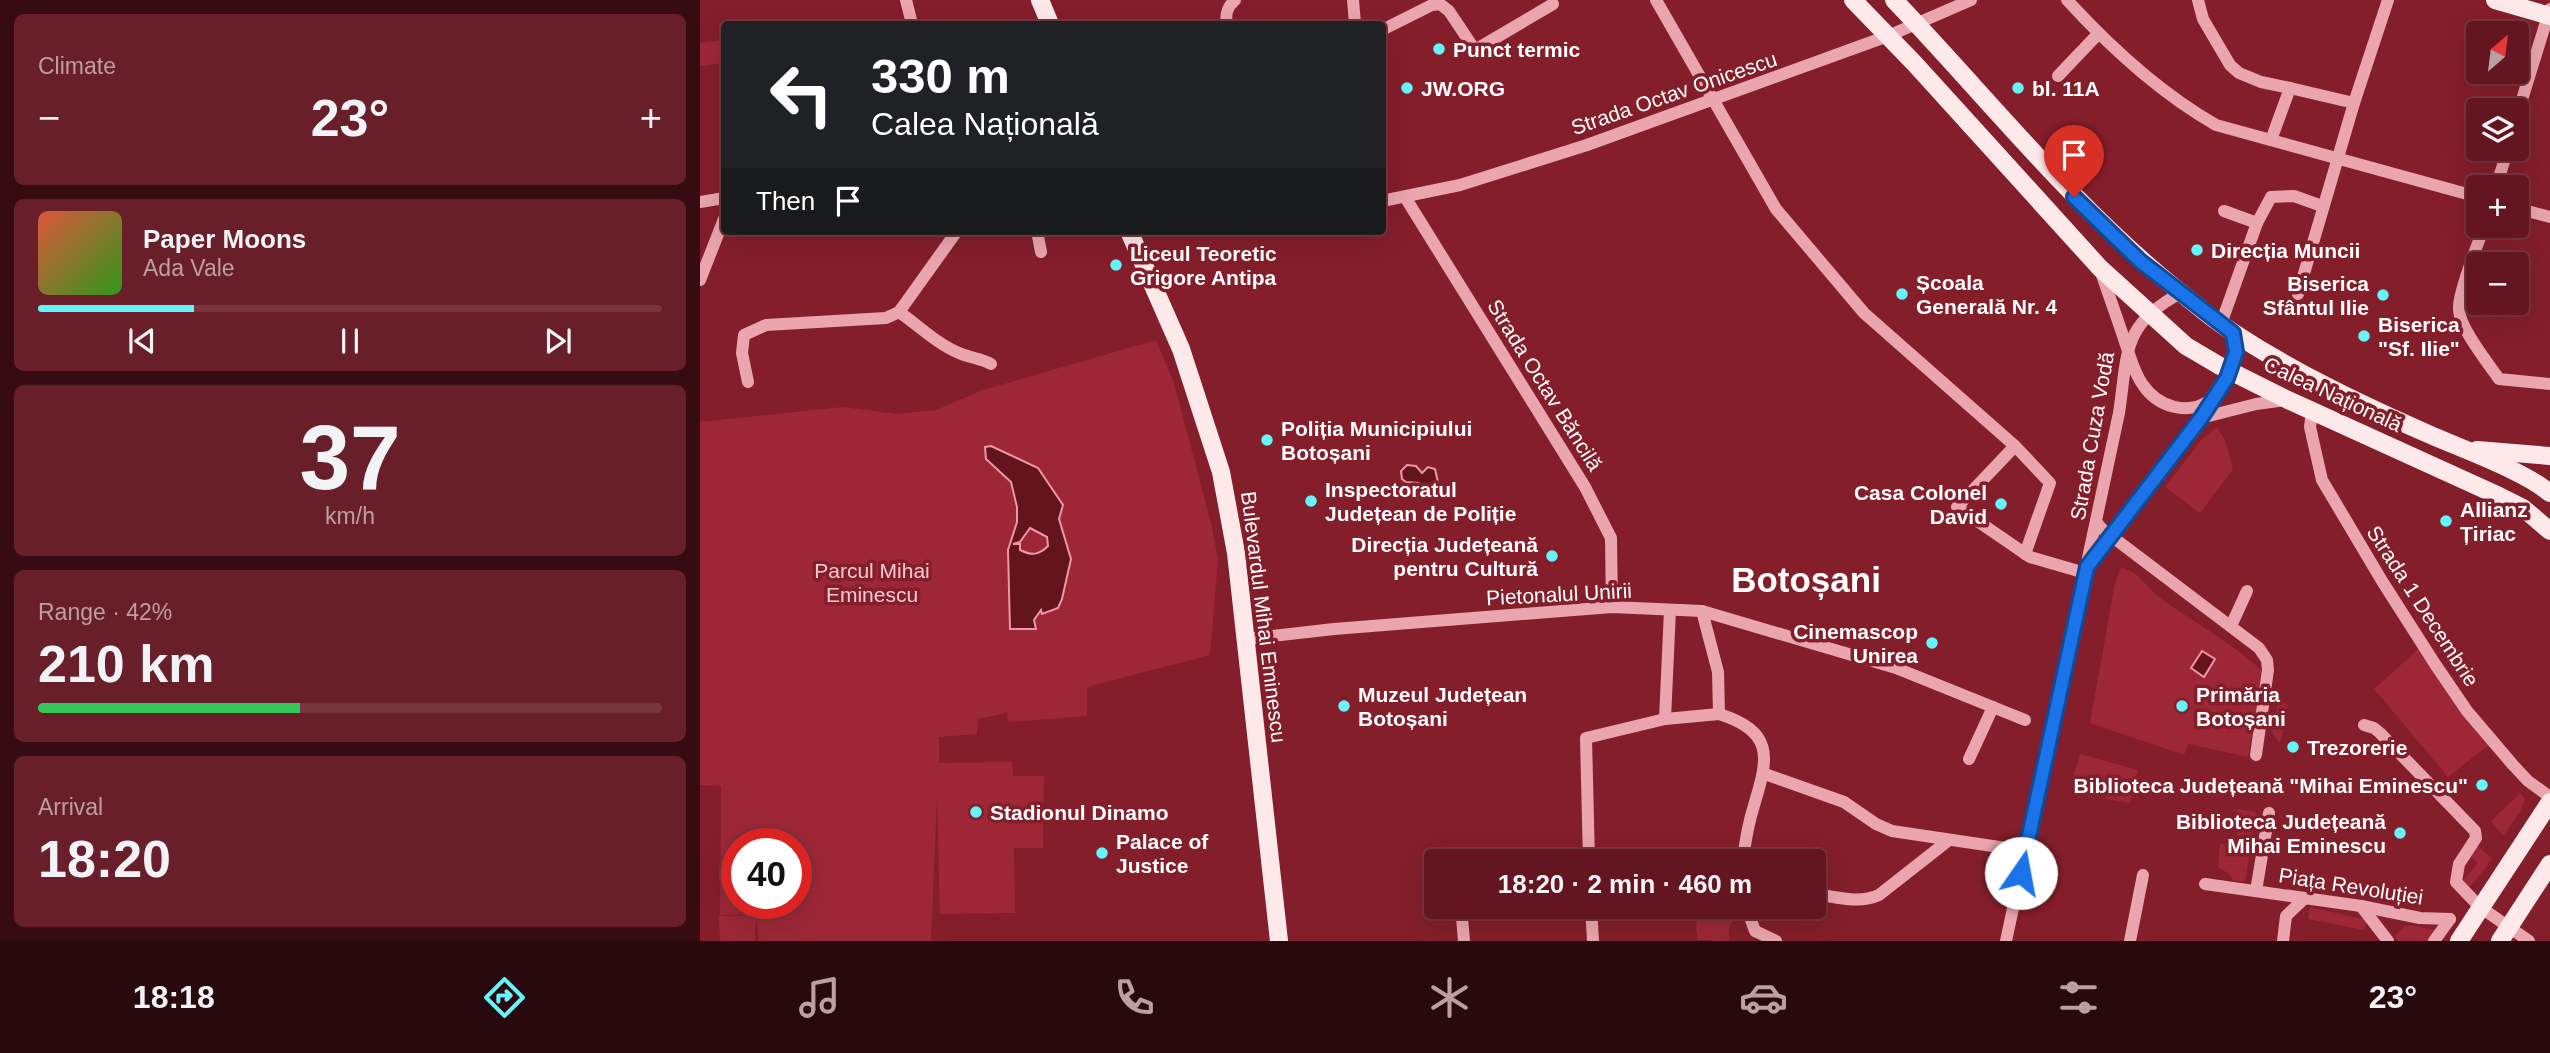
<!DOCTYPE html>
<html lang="en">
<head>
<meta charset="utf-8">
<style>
  :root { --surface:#631620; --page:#691f29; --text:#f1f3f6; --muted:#bb9fa5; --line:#77353e; --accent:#64f4f9 }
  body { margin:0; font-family:Helvetica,sans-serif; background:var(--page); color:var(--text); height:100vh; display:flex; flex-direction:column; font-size:26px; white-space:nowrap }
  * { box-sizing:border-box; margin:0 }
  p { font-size:23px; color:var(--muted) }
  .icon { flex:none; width:38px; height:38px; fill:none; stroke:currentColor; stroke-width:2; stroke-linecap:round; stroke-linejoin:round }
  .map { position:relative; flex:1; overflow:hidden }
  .details { display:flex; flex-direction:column; gap:14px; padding:14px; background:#360c12; width:700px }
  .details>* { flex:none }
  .banner { position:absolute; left:21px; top:21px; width:665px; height:214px; border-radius:7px; box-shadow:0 7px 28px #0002,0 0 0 2px var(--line); background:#202124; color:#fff; overflow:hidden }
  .needle { width:46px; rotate:28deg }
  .buttons { position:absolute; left:1766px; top:21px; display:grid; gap:14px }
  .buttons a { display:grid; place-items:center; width:63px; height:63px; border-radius:7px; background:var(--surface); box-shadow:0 7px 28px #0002,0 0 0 2px var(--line); font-size:35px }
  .speed { position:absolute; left:21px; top:828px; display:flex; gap:14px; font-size:35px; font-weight:700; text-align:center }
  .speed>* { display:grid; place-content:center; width:91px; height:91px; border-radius:50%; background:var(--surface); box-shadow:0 7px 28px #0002,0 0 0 2px var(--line); line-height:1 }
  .speed .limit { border:10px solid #d22; background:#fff; color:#111 }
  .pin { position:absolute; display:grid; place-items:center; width:60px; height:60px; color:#fff; margin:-72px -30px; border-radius:50% 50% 50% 0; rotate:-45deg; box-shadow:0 0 7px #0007 }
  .pin .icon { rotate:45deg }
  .me { position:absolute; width:77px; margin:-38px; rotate:12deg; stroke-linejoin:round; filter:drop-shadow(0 0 5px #0008) }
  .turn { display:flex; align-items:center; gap:24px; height:147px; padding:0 35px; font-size:32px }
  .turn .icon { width:91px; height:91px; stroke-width:2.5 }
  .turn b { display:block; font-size:49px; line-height:60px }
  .then { display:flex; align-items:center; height:66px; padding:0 35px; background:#0003; gap:14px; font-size:26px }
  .big { font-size:52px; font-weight:700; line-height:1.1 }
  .details .widget { flex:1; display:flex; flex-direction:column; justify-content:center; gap:10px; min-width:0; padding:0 24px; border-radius:10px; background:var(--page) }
  .details .dial { align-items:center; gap:0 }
  .dial b { font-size:91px; line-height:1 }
  .song { display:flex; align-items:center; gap:21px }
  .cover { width:84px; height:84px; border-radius:10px; background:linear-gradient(135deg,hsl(10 70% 55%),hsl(110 70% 35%)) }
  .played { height:7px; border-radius:4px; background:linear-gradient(90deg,var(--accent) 25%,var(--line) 25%) }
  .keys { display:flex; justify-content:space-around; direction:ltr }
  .heat { display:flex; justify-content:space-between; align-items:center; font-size:38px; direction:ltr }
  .charge { height:10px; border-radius:5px; background:linear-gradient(90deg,#34c759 42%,var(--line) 0) }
  .trip { position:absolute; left:724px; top:849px; width:402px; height:70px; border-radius:7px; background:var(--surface); box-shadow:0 7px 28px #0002,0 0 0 2px var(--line); font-weight:700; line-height:70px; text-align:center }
  .dock { display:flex; height:112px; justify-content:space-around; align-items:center; background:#28090d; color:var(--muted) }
  .dock .icon { width:49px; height:49px }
  .dock .current { color:var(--accent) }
  .dock b { font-size:32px; color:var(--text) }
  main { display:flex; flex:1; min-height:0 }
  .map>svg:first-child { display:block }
</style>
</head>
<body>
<main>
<section class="details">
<div class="widget"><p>Climate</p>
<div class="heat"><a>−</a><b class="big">23°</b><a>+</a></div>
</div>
<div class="widget">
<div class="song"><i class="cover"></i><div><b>Paper Moons</b><p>Ada Vale</p></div></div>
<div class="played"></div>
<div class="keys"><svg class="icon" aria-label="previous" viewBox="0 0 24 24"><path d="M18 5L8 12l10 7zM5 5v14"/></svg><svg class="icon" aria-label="pause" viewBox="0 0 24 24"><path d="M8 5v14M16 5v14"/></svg><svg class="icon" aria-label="next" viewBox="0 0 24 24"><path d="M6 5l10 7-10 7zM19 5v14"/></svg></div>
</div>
<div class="widget dial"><b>37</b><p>km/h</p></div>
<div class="widget"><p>Range · 42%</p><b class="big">210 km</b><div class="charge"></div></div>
<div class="widget"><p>Arrival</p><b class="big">18:20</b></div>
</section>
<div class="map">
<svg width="1850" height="941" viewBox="0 0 1850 941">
  <rect width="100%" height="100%" fill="#841e2a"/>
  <g fill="#9d2737" fill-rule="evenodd">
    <path d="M 24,40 L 24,63 L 0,66 L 0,43 Z"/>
    <path d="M 456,340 L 474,383 L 512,527 L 518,560 L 510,655 L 387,687 L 387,716 L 308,722 L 307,713 L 278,719 L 277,734 L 239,737 L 239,763 L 312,762 L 313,776 L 344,776 L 343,848 L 314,848 L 315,913 L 240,914 L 237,797 L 231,941 L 59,941 L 56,917 L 55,941 L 20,941 L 19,916 L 56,916 L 56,914 L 20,915 L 21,786 L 0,785 L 0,422 L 143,407 L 196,414 L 236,410 L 283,390 ZM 37,844 L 96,844 L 96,903 L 37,903 Z"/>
    <path d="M 1517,427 L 1525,440 L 1533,469 L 1500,513 L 1465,487 L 1502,439 Z"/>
    <path d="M 1421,568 C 1440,572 1445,586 1459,597 C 1494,623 1532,642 1563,672 L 1548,757 L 1488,744 L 1484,755 L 1390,723 L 1415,583 Z"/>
    <path d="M 1724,644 L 1795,740 L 1748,777 L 1674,689 Z"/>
    <path d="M 1579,697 L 1588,707 L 1580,743 L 1572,733 Z"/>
    <path d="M 1380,754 L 1438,770 L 1430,803 L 1406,799 L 1406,784 L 1373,778 Z"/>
    <path d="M 1820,793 L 1825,799 L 1820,812 L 1803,836 L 1791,821 Z"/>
    <path d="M 1536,809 L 1556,812 L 1545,881 L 1534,881 L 1528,873 L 1518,867 L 1520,844 L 1536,842 L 1539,818 Z"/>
    <path d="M 1776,844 L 1792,859 L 1772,885 L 1766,889 L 1763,881 L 1778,863 L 1769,854 Z"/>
    <path d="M 999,907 L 1020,907 L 1035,913 L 1029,930 L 1029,941 L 998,940 L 996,927 Z"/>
    <path d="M 1610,907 L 1667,920 L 1664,930 L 1608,919 Z"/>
    <path d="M 1705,925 L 1733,929 L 1735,933 L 1730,941 L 1698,941 L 1695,936 Z"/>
  </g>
  <g fill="#63141d" stroke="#eb99a5" stroke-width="2" fill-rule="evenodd">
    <path d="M 291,446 L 338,468 L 363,505 L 359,519 L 371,559 L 362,599 L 358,608 L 342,614 L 341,610 L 334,620 L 336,629 L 310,629 L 308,550 L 317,522 L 317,507 L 311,482 L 286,459 L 285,447 ZM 330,528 L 347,537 L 348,546 C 339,555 332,556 320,550 L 320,544 L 313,544 L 320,542 Z"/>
    <path d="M 707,465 L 716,466 L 722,473 L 728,467 L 735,469 L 739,487 L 735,494 L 727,493 L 719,483 L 706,482 L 702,479 L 701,471 Z"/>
    <path d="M 1502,651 L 1515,659 L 1504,677 L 1491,668 Z"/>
  </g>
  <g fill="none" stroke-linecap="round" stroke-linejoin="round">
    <g stroke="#eaa5ae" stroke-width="12">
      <path d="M 206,0 L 212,24"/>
      <path d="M 653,0 L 655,24"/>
      <path d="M 956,0 L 1076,209 L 1164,313 L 1315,446 L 1350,483 L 1325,554"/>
      <path d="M 1367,0 C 1411,48 1460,93 1516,125 L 1778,197"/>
      <path d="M 1498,0 L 1503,19 L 1530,65 L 1539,73 L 1561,82 L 1590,88 L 1571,140"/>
      <path d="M 527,24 C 525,14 527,7 535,0"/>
      <path d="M 682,30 L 732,5 L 740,4 L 749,11 L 775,50 L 853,4"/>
      <path d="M 1358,76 L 1398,34"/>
      <path d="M 1590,88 L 1654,103"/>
      <path d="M 1816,119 L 1850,9"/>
      <path d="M 1796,187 L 1808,149"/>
      <path d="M 705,197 L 885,487 L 911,538 L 912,607"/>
      <path d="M 682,201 L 760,185 L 887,145 L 1188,36 L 1271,0"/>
      <path d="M 0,202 L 24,198"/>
      <path d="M 1816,208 L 1850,217"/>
      <path d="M 1524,211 L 1557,223"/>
      <path d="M 1784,226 C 1778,245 1758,292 1759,309 C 1759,327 1788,363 1799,379 L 1850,384"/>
      <path d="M 337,231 L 341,252"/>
      <path d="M 1401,272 C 1409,296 1418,320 1426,345 C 1431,359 1434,373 1443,385 C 1458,407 1488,416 1510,400"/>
      <path d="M 0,280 L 24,219"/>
      <path d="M 1598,294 L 1654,103 L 1688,0"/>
      <path d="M 199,312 C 218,325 237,344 259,353 C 270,358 280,358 291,364"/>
      <path d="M 1521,324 L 1557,223 L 1571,197 L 1594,196 L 1622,206"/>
      <path d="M 48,382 L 42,353 L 44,335 L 66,325 L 186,318 L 199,312 L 257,231"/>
      <path d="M 1612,411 L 1610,427 L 1622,480 L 1682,581 L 1735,664 L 1767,711 L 1813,765 L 1828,781 L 1850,797"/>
      <path d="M 1501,418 L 1556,404 L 1586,400"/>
      <path d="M 1315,446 L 1257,507 L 1330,557 L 1385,573"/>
      <path d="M 1396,522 L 1402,529 L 1559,648 L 1567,660 L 1568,670 L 1556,755"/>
      <path d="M 1389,564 L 1501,418 L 1524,382 L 1534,363 L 1536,352 L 1533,333"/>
      <path d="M 1002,611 L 1018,672 L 1019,714 C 1073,731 1069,756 1055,802 C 1049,821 1045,841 1043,861"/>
      <path d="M 1531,626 L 1547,591"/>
      <path d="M 546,639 L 634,629 L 912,607 L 1002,611 L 1196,668 L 1325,720"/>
      <path d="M 965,719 L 970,610"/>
      <path d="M 1664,725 L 1674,728 L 1680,733 L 1775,831 L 1776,838 L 1759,864 L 1756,882 L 1780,907 L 1829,941"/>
      <path d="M 1269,759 L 1293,707"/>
      <path d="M 1065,774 L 1144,802 L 1176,824 L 1192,831 L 1326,851"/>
      <path d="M 757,861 L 756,856 L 887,853"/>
      <path d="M 889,861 L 886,738 L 965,719 L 1019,714"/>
      <path d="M 1505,884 L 1661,906 L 1720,918 L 1750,919"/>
      <path d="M 1556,891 L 1569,813"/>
      <path d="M 1115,894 C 1136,897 1159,904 1179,895 L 1249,840"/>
      <path d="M 761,906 L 764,941"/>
      <path d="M 891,906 L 893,941"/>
      <path d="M 1046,906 L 1055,931 L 1076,941"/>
      <path d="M 1661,906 L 1688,941"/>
      <path d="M 1306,941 L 1419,413 C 1428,354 1421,324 1481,293"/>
      <path d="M 1430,941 L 1443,875"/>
      <path d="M 1583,941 L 1586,916 L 1605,898"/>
      <path d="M 1734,941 L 1750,919"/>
    </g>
    <g stroke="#fee9ea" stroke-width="18">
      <path d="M 340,0 L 350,24"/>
      <path d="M 1153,0 L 1215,64 L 1400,268 L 1486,346 L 1520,366 L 1588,400 L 1799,496 L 1823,508 L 1850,531"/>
      <path d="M 1194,0 C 1287,97 1370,203 1475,288 C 1494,303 1513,320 1534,333 C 1595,373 1660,404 1726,433 C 1762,449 1822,470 1850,493"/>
      <path d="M 1795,0 L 1850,16"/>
      <path d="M 429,231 L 481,349 L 521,472 L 536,553 L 579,941"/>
      <path d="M 1777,450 L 1850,456"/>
      <path d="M 1759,941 L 1850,802"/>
      <path d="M 1800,941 L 1850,864"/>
    </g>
  </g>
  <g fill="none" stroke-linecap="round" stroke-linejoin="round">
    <g stroke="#114b97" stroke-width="18">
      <path id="route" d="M 1321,873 L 1387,567 L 1501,418 L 1527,378 L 1536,352 L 1533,333 L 1440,261 L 1374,197"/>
    </g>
    <use href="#route" stroke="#1a73e8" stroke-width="12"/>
  </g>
  <g fill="#64f4f9" stroke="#841e2a" stroke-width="2.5">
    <circle cx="739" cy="49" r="7"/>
    <circle cx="707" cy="88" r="7"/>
    <circle cx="1318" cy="88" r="7"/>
    <circle cx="1497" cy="250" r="7"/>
    <circle cx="416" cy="265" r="7"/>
    <circle cx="1202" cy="294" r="7"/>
    <circle cx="1683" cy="295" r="7"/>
    <circle cx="1664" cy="336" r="7"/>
    <circle cx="567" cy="440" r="7"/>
    <circle cx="611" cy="501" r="7"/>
    <circle cx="1301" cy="504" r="7"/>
    <circle cx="1746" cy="521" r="7"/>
    <circle cx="852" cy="556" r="7"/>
    <circle cx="1232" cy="643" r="7"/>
    <circle cx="644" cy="706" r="7"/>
    <circle cx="1482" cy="706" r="7"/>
    <circle cx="1593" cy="747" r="7"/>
    <circle cx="1782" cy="785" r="7"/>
    <circle cx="276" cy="812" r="7"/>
    <circle cx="1700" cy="833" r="7"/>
    <circle cx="402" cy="853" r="7"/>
  </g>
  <g text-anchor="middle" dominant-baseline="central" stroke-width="7" stroke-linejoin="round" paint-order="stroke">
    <g font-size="21" font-weight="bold" fill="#fff" stroke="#841e2a" text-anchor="start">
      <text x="753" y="49">Punct termic</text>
      <text x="721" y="88">JW.ORG</text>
      <text x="1332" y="88">bl. 11A</text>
      <text x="1511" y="250">Direcția Muncii</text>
      <text x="430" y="253">Liceul Teoretic<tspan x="430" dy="24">Grigore Antipa</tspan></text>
      <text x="1216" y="282">Școala<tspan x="1216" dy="24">Generală Nr. 4</tspan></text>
      <text x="1669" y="283" text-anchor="end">Biserica<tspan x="1669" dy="24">Sfântul Ilie</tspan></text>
      <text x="1678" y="324">Biserica<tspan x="1678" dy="24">"Sf. Ilie"</tspan></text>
      <text x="581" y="428">Poliția Municipiului<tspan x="581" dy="24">Botoșani</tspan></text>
      <text x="625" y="489">Inspectoratul<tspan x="625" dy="24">Județean de Poliție</tspan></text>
      <text x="1287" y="492" text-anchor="end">Casa Colonel<tspan x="1287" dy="24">David</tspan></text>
      <text x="1760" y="509">Allianz<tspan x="1760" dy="24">Țiriac</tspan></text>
      <text x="838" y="544" text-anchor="end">Direcția Județeană<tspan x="838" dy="24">pentru Cultură</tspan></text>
      <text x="1218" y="631" text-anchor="end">Cinemascop<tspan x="1218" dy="24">Unirea</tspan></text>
      <text x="658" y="694">Muzeul Județean<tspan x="658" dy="24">Botoșani</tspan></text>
      <text x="1496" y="694">Primăria<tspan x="1496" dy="24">Botoșani</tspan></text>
      <text x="1607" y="747">Trezorerie</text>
      <text x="1768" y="785" text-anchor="end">Biblioteca Județeană "Mihai Eminescu"</text>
      <text x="290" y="812">Stadionul Dinamo</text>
      <text x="1686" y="821" text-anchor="end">Biblioteca Județeană<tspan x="1686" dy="24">Mihai Eminescu</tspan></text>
      <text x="416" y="841">Palace of<tspan x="416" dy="24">Justice</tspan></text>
    </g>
    <g font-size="21" fill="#fff" stroke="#841e2a">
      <text transform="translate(974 93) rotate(-19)">Strada Octav Onicescu</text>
      <text transform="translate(845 385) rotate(58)">Strada Octav Băncilă</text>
      <text transform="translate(1633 394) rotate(25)">Calea Națională</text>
      <text transform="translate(1392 436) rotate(-80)">Strada Cuza Vodă</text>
      <text transform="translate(859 594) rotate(-3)">Pietonalul Unirii</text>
      <text transform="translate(1723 606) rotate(57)">Strada 1 Decembrie</text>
      <text transform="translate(564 617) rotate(83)">Bulevardul Mihai Eminescu</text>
      <text transform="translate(1651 886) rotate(9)">Piața Revoluției</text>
    </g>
    <g font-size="21" fill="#f7cad0" stroke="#841e2a">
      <text x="172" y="570">Parcul Mihai<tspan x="172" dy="24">Eminescu</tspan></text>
    </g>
    <g font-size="35" font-weight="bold" fill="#fff" stroke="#841e2a">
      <text x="1106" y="579">Botoșani</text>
    </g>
  </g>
</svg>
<div class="buttons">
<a><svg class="needle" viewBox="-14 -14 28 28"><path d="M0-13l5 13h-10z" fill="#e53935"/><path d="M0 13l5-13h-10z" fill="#bb9fa5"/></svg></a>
<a><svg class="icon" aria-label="layers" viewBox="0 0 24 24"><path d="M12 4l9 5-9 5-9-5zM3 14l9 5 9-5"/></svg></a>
<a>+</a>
<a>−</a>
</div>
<div class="speed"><div class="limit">40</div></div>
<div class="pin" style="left:1374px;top:197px;background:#d93025"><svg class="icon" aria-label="arrive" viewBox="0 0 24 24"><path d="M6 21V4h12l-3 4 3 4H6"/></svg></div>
<svg class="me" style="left:1321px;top:873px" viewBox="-20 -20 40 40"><circle r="19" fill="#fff"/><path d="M0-13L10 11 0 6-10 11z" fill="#1a73e8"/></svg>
<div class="trip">18:20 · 2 min · 460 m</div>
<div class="banner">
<div class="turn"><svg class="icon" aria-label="left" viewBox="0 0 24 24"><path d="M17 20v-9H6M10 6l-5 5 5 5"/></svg><div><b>330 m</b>Calea Națională</div></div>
<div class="then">Then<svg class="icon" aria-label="arrive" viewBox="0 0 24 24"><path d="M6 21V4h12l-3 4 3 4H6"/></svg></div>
</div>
</div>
</main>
<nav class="dock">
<b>18:18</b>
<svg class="icon current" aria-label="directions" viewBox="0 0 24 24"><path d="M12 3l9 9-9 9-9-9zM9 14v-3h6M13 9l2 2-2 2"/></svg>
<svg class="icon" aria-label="music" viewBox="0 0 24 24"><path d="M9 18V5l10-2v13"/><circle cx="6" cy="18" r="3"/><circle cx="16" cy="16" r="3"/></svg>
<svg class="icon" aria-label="phone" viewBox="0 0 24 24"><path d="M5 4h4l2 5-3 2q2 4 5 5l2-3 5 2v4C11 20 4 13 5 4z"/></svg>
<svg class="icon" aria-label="climate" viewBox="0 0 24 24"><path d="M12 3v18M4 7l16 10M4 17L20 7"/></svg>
<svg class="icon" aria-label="car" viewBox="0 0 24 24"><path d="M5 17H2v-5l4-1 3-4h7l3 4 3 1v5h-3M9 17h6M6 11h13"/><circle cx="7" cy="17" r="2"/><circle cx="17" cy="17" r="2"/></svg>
<svg class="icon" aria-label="filters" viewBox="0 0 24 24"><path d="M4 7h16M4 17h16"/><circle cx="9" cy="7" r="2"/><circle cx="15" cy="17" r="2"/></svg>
<b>23°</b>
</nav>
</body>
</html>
